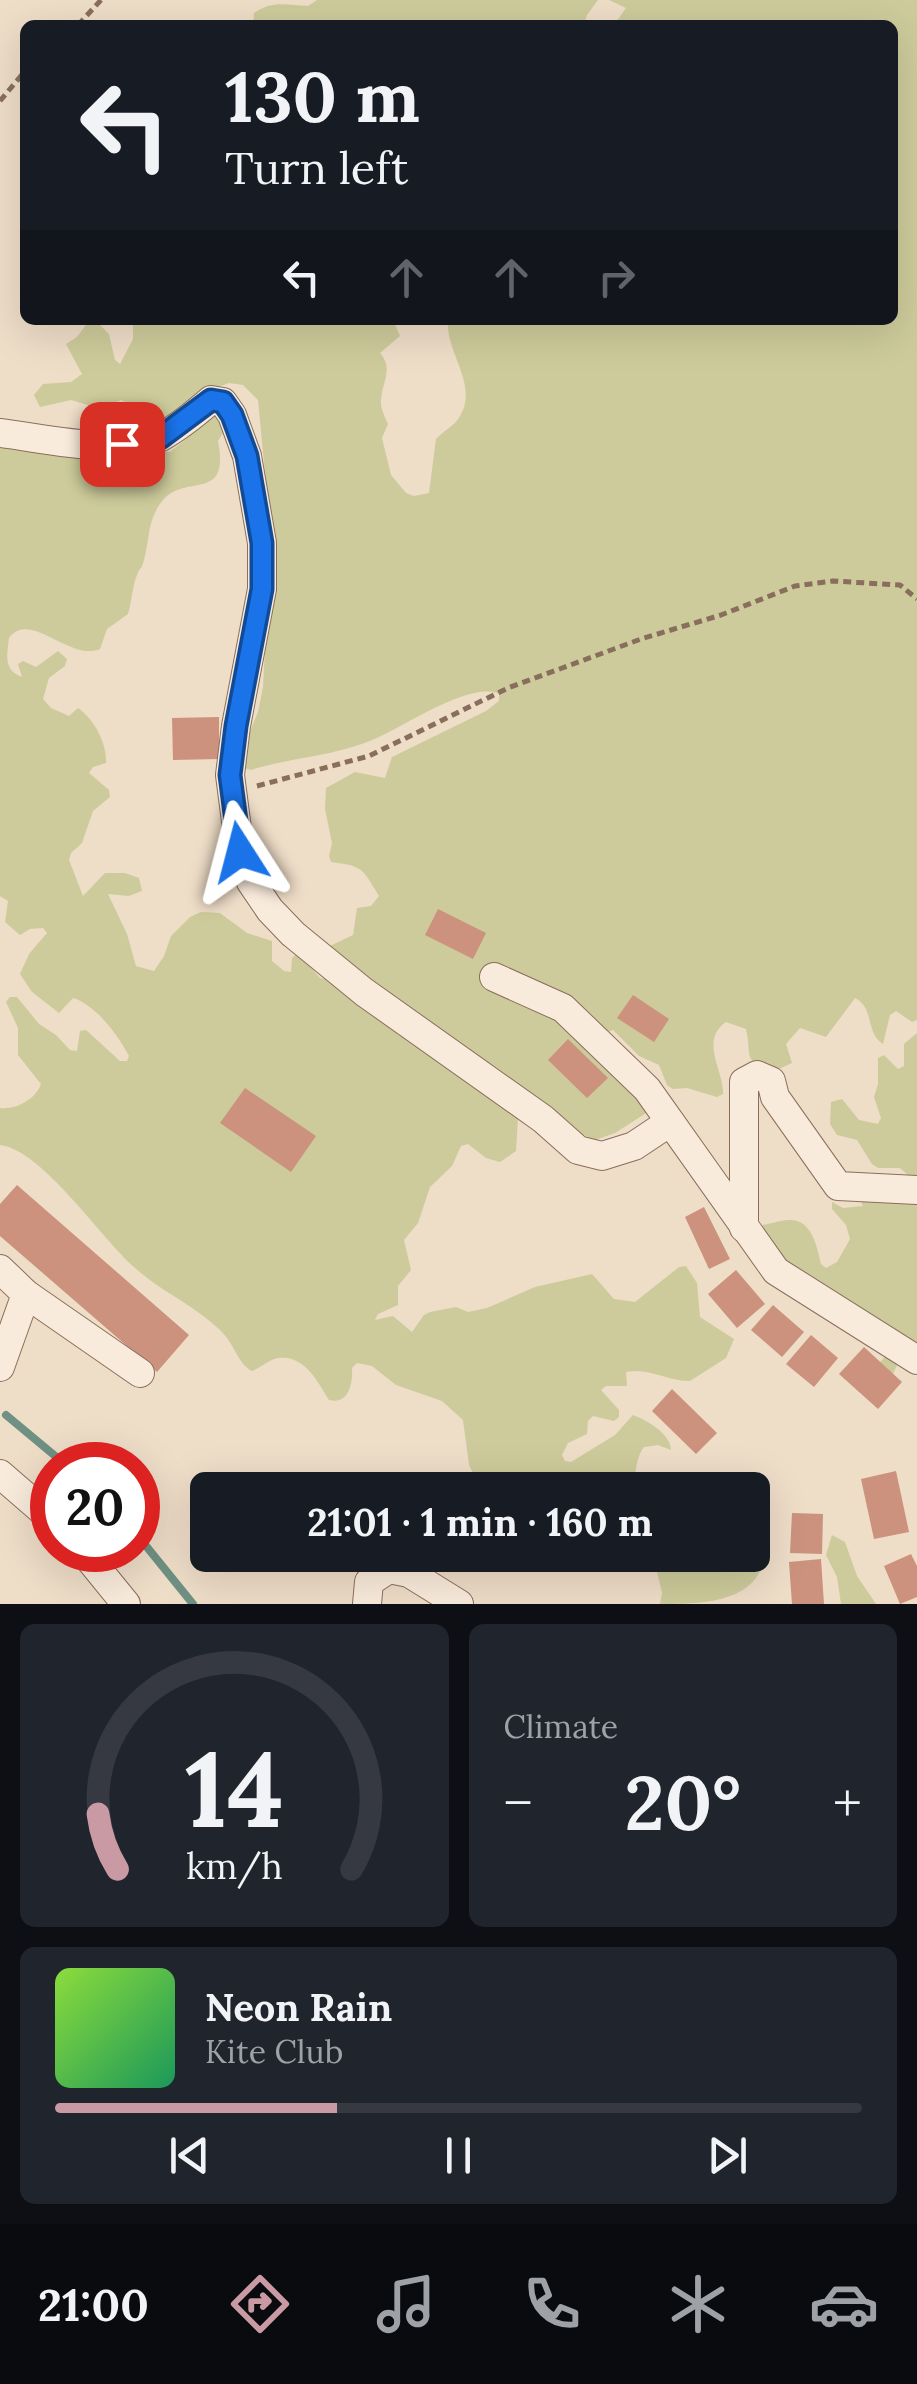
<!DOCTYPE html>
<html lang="en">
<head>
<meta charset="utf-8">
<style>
  :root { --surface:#171b24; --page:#20242c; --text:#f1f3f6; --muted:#9ea1a6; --line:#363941; --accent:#c99aa3 }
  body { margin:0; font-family:Lora,serif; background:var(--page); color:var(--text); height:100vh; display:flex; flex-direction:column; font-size:38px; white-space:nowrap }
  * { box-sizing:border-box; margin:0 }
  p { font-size:32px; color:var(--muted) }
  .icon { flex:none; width:55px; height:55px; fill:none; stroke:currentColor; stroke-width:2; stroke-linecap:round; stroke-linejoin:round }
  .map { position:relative; height:1604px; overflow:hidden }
  .drawer { display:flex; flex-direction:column; gap:20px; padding:20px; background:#0d0f14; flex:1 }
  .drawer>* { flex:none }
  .banner { position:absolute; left:20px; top:20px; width:878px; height:305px; border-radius:15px; box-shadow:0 10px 40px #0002; background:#171b24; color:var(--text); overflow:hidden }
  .speed { position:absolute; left:30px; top:1442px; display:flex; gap:20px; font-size:50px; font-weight:700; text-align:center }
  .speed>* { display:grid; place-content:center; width:130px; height:130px; border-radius:50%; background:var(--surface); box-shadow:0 10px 40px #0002; line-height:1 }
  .speed .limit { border:15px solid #d22; background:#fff; color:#111 }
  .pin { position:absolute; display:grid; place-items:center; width:85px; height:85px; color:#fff; margin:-42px; border-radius:20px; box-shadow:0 5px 15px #0006 }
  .me { position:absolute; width:110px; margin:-55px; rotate:351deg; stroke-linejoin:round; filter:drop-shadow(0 0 8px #0008) }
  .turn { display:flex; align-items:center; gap:35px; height:210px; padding:0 40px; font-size:45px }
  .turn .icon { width:130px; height:130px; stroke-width:2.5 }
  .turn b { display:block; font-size:70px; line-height:85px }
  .lanes { display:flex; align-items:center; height:95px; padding:0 40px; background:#0003; justify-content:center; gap:50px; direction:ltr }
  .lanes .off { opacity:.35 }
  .big { font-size:75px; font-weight:700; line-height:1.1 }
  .drawer .card { flex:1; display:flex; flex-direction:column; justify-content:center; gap:15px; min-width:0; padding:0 35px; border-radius:15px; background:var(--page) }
  .drawer .dial { align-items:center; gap:0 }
  .dial svg { height:260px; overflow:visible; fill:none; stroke:var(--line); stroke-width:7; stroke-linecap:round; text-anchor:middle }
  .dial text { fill:var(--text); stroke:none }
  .song { display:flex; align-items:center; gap:30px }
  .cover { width:120px; height:120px; border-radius:15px; background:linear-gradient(135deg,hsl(90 70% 55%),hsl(150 70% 35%)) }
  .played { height:10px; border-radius:5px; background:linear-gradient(90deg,var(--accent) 35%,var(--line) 35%) }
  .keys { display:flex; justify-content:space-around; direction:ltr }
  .heat { display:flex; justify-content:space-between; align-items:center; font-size:55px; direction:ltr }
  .drawer .tiles { flex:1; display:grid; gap:20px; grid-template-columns:1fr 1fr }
  .card:last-child { grid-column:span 2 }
  .trip { position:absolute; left:190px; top:1472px; width:580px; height:100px; border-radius:15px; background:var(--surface); box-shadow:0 10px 40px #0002; font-weight:700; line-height:100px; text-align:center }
  .tabs { display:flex; height:160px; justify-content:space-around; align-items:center; background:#090b0e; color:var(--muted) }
  .tabs .icon { width:70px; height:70px }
  .tabs .on { color:var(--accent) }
  .tabs b { font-size:45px; color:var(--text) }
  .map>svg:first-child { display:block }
</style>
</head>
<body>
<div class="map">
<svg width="917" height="1604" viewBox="0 0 917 1604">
  <rect width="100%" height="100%" fill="#eeddc7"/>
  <g fill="#cdcb9b" fill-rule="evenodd">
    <path d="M 317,0 L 598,0 L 587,15 L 584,25 L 253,25 L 254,13 C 272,0 287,5 308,6 Z"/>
    <path d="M 609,0 L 917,0 L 917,1020 L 912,1022 L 896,1011 L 890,1015 L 883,1044 C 865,1033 875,1008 855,998 L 826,1037 L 800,1028 L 786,1044 L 792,1063 L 770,1073 C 742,1060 752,1054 746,1029 L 726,1022 C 699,1041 724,1070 723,1094 L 717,1097 L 687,1088 L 673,1089 L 667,1085 L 659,1065 L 639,1056 L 613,1030 L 606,1033 L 651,1110 L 615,1133 L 595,1140 L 570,1129 L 504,1073 L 493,1065 L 485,1063 L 518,1117 L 516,1151 L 500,1162 L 486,1158 L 468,1144 L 461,1146 L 452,1166 L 430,1187 L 418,1223 L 404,1240 L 411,1270 L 398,1286 L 398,1305 L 378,1314 L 375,1320 L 393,1316 L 412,1332 L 424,1315 L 430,1312 L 456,1307 L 468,1312 L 487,1308 L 535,1287 L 592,1274 L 614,1299 L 635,1302 L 679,1267 L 686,1266 L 697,1283 L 700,1317 L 734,1339 L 726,1358 L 690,1381 C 667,1381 648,1367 626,1372 L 627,1386 L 606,1386 L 601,1390 L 619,1410 L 619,1417 L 614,1421 L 593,1416 L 588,1421 L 587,1434 L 568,1443 L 562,1455 L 565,1461 L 571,1462 L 615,1435 L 633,1415 C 648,1421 671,1434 671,1450 L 658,1445 L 644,1447 C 634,1460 638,1476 629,1490 L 481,1490 L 469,1465 L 463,1420 L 442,1401 L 396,1385 L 372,1366 L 357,1363 L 352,1368 C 353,1383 349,1405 329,1400 C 317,1380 302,1351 274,1359 C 266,1362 260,1368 252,1371 C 237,1363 235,1344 220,1330 C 194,1305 160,1291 134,1267 C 100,1237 42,1150 0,1145 L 0,1108 C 16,1110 36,1099 41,1084 L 18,1055 L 18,1028 L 6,1002 L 10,997 L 17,997 L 39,1024 L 56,1035 L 70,1050 L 77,1051 L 80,1031 L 86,1030 L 120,1061 L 127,1061 L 129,1056 C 118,1035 96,1005 73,998 L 59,1013 L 32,992 L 20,974 L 29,954 L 47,933 L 43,928 L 30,929 L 20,935 L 5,922 L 8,901 L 0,896 L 0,442 L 170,452 L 186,439 L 190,427 C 161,415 125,430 93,428 L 90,423 L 131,415 L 136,412 L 134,406 L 121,400 L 101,409 L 71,400 L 40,407 L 34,395 L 43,384 L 71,382 L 82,374 L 66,344 L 77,337 L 88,322 L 95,320 L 109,334 L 115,360 L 120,364 L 133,339 L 133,320 L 393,320 L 400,336 L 380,353 C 394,369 382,382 381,400 C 380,408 385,417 388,424 L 382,438 L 391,475 L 406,493 L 414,496 L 429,493 L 436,439 C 443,431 455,426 460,416 C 479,385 445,352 448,320 L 892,320 L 892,25 L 614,25 L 626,8 ZM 229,383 L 243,385 L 258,400 L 271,537 L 263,687 L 258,712 L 241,753 L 244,768 L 251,770 C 296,756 343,756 385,734 C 410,722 473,681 499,694 L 499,701 L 486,711 L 392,757 L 385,778 L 355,772 L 326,788 L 325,809 L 332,843 L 329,856 L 331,862 C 363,866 362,868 379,896 L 371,906 L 357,908 L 353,935 L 330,946 L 333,975 L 326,979 L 320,978 L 298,953 L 292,958 L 291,972 L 284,971 L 272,961 L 272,941 L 247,933 L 220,913 L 201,912 L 190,917 L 171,936 L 164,956 L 154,971 L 136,966 L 127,934 L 108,894 L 129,896 L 142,891 L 139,878 L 125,873 L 105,873 L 83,896 L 69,860 L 71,853 L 82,843 L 93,811 L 110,797 L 109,790 L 89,773 L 93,767 L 106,763 C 107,743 94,719 78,708 L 69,716 L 51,708 L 43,699 L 49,678 L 65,666 L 67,659 L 58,651 L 36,667 L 23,661 L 18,664 L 22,677 C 3,670 7,655 9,638 C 30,609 70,662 100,649 L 107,629 L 128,614 C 132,601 132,587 137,575 C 141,565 141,571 144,560 C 150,538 147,519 163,500 C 186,473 230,503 218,441 L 226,428 L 216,388 Z"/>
    <path d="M 917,1033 L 917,1183 L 900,1168 L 878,1168 L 872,1164 L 857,1140 L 837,1135 L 830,1124 L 831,1102 L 842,1099 L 859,1120 L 878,1124 L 881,1118 L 874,1097 L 878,1084 L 878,1058 L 884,1055 L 898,1069 L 904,1066 L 904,1044 Z"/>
    <path d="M 857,1193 L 917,1197 L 917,1353 L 899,1360 L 891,1379 L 879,1364 L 886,1355 L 869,1336 L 749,1230 L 759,1218 L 759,1225 C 770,1225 781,1219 791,1220 C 813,1221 817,1248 821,1264 L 826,1268 L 837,1262 L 850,1239 L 846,1225 L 832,1209 L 832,1202 L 843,1208 L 863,1206 Z"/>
    <path d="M 832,1535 L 845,1542 L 857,1576 L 876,1604 L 841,1604 L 837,1577 L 826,1555 Z"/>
    <path d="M 753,1548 L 763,1561 C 755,1604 696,1604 660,1604 L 662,1593 L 657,1572 L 667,1562 L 685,1572 L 701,1555 L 752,1555 Z"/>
  </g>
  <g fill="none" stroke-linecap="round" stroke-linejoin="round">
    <g stroke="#6f9183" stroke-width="8">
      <path d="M 6,1415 L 66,1465"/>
      <path d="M 138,1536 L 193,1604"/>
    </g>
  </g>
  <g fill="#cc927e">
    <path d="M 219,717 L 219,759 L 173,760 L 172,718 Z"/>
    <path d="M 438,909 L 486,933 L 473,959 L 425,935 Z"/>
    <path d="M 633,995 L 669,1019 L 654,1042 L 617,1018 Z"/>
    <path d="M 568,1039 L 608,1078 L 587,1098 L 548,1060 Z"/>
    <path d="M 245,1088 L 316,1136 L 291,1172 L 220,1123 Z"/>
    <path d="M 17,1185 L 189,1335 L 157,1372 L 0,1236 L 0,1204 Z"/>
    <path d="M 704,1207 L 730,1259 L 709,1269 L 685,1217 Z"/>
    <path d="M 736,1270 L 765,1304 L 737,1328 L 708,1294 Z"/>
    <path d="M 773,1305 L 804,1332 L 782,1357 L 751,1330 Z"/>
    <path d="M 811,1335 L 838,1358 L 814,1387 L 786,1364 Z"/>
    <path d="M 864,1347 L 902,1382 L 878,1409 L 839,1374 Z"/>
    <path d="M 672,1389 L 717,1433 L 696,1454 L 652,1411 Z"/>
    <path d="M 896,1471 L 909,1532 L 874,1539 L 861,1479 Z"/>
    <path d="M 792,1513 L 823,1514 L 822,1554 L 790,1553 Z"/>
    <path d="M 911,1554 L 917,1566 L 917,1597 L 900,1604 L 884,1566 Z"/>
    <path d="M 821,1559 L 824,1604 L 792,1604 L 789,1562 Z"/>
  </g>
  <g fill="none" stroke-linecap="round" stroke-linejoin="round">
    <g stroke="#8a6e5d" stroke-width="30">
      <g id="minor">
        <path d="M 0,433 C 43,438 122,457 161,437 C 179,427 196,413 211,400 L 223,402 L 232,415 L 247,456 L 262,543 L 262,589 L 236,726 L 230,775 L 240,852 L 251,882 L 270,910 L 293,934 L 364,992 L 543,1119 L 578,1150 L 602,1156 L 634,1146 L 670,1122"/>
        <path d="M 494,977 L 563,1008 L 647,1089 L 776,1271 L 917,1360"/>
        <path d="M 744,1228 L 744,1082 L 757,1075 L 771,1081 L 775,1097 L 838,1186 L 917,1190"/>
        <path d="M 0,1269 L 26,1294 L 0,1367"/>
        <path d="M 26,1294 L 140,1373"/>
        <path d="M 0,1474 L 52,1519"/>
        <path d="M 82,1550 L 126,1604"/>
        <path d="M 367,1604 L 369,1582 L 389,1569 L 409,1573 L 459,1604"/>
      </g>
    </g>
    <g stroke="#8a6e5d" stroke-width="5" stroke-dasharray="8 5" stroke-linecap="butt">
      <path d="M 78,25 L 101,0"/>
      <path d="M 0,101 L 25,71"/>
      <path d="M 257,786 L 369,756 L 508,688 L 641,639 L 721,615 L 795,586 L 833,581 L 900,585 L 917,599"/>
    </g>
    <use href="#minor" stroke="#f9ebdb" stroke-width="28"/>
  </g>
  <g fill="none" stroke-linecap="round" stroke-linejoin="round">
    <g stroke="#114b97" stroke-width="25">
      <path id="route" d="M 122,444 L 160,438 L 211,400 L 223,402 L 232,415 L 247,456 L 262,543 L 262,589 L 236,726 L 230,775 L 240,852"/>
    </g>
    <use href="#route" stroke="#1a73e8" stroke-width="18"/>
  </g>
</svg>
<div class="speed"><div class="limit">20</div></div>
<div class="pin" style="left:122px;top:444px;background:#d93025"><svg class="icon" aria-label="arrive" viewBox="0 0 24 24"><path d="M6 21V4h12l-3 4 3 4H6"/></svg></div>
<svg class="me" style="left:240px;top:852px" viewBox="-20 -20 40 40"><path d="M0-17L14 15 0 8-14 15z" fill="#1a73e8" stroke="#fff" stroke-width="4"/></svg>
<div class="trip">21:01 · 1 min · 160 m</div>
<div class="banner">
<div class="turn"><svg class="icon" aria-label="left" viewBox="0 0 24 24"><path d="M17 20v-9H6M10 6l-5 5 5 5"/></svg><div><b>130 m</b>Turn left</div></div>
<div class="lanes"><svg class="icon" aria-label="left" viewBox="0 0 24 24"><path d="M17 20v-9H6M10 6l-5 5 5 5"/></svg><svg class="icon off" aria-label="ahead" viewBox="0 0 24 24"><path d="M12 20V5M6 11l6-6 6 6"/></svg><svg class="icon off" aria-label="ahead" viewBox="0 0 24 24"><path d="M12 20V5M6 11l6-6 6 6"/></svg><svg class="icon off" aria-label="right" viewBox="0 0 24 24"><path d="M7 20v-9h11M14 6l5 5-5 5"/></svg></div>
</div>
</div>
<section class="drawer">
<div class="tiles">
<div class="card dial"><svg viewBox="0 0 100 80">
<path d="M14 69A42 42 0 1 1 86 69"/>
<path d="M14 69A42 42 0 0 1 8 52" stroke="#c99aa3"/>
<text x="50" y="56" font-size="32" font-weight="700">14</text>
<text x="50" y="72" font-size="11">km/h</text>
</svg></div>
<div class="card"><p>Climate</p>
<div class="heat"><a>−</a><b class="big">20°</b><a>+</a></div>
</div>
<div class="card">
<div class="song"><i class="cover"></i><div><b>Neon Rain</b><p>Kite Club</p></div></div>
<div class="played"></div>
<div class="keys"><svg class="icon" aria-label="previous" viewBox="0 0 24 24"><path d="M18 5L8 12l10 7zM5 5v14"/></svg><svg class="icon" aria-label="pause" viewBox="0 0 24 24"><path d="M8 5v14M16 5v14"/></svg><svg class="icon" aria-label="next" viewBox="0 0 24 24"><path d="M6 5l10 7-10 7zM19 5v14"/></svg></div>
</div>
</div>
</section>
<nav class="tabs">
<b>21:00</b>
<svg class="icon on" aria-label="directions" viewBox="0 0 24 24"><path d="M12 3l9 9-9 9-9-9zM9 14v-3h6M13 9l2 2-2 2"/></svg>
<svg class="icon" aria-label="music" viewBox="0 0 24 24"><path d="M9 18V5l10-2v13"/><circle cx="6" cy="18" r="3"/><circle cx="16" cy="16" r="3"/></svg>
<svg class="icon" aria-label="phone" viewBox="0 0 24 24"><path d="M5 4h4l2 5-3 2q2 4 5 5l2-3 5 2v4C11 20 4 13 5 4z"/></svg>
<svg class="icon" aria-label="climate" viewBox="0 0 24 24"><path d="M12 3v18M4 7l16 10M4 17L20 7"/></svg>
<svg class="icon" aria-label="car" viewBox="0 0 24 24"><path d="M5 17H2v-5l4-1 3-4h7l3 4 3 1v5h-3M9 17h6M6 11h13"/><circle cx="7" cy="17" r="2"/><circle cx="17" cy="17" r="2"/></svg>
</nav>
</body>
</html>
